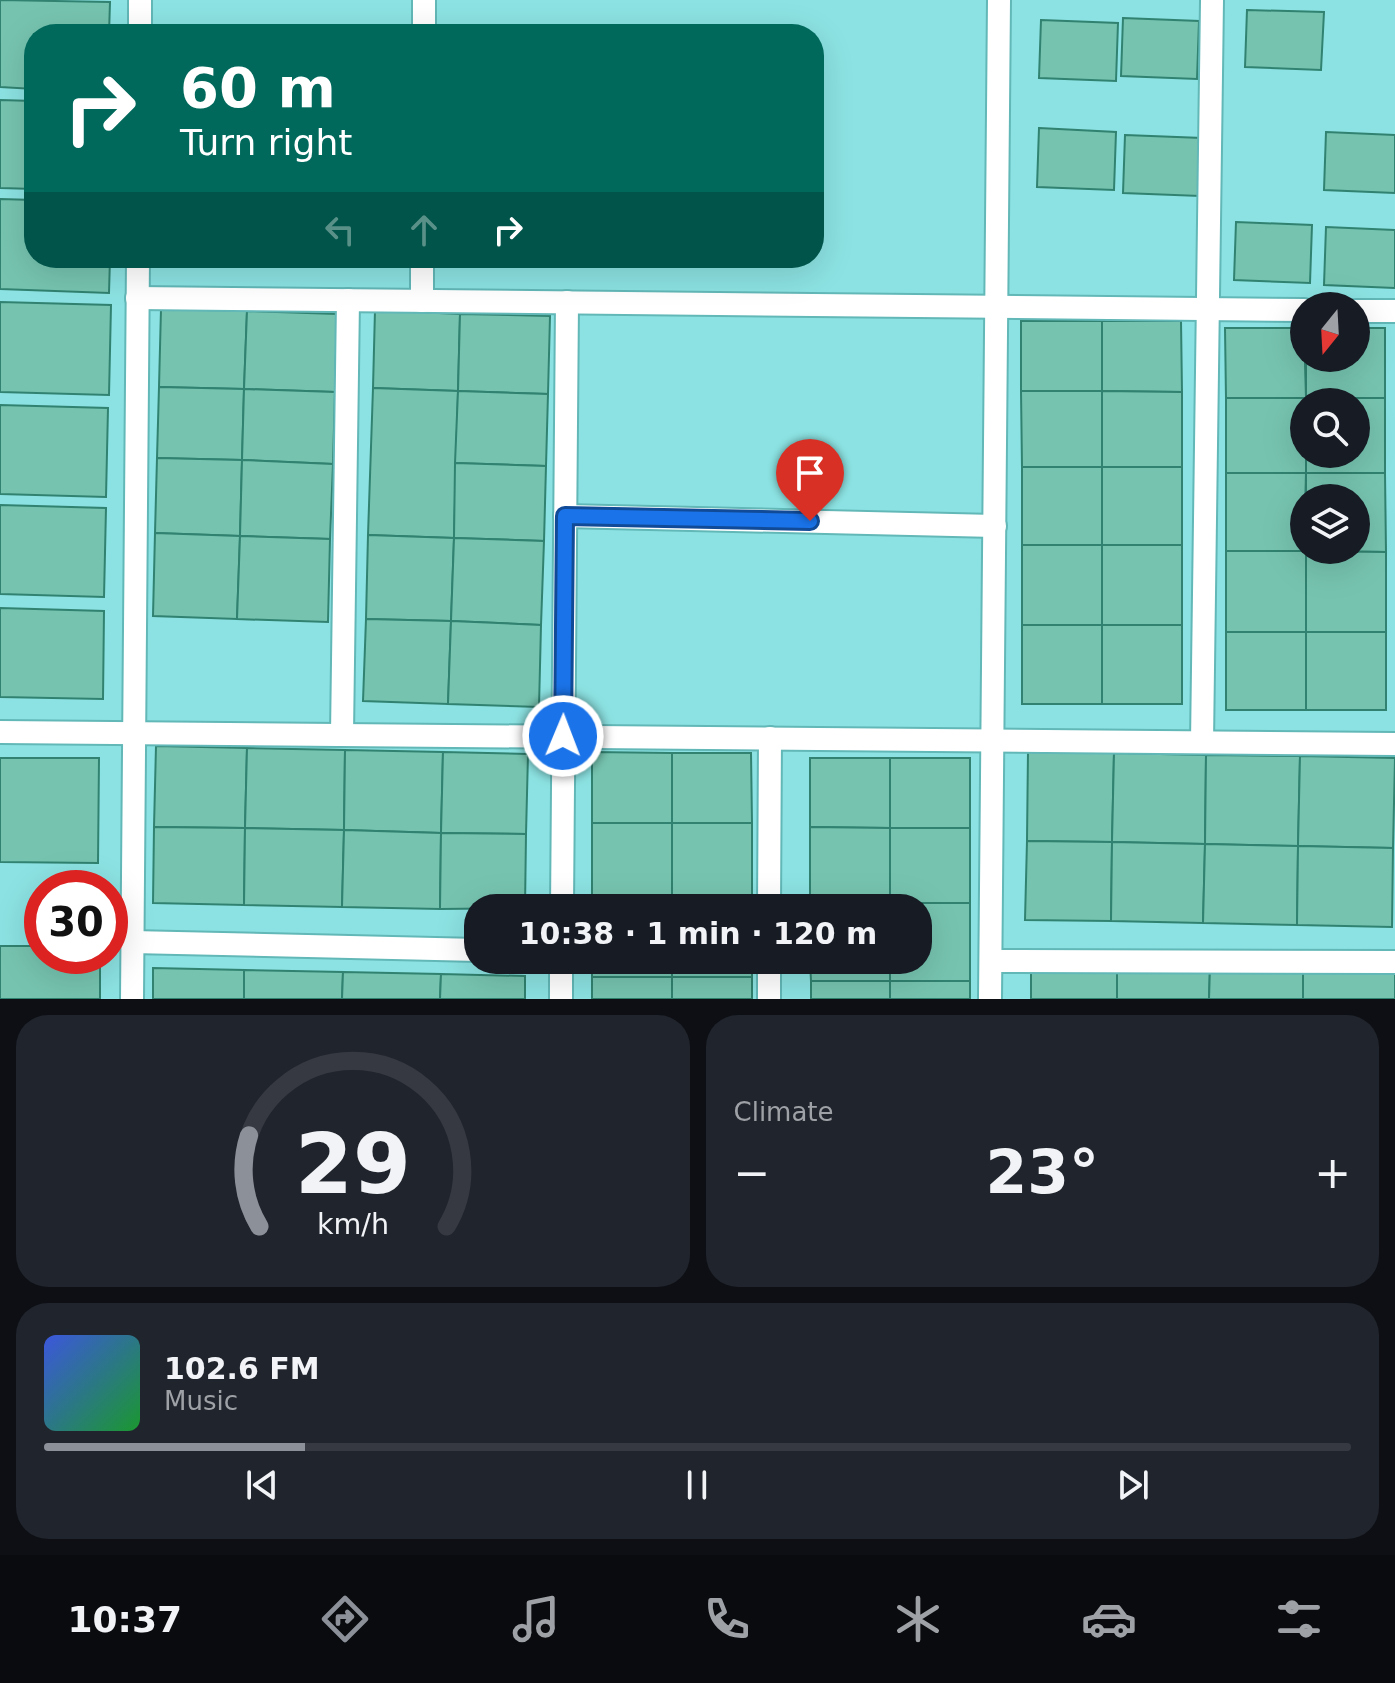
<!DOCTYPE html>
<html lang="en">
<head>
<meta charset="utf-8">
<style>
  :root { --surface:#171b24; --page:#20242c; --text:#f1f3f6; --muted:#9ea1a6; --line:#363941; --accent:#8c9099 }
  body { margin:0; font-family:"DejaVu Sans",sans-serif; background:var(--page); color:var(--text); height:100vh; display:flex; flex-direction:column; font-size:30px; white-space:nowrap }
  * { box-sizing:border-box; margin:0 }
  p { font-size:26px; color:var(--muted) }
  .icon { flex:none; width:44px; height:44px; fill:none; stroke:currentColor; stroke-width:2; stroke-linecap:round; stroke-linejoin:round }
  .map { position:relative; height:999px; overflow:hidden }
  .details { display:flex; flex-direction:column; gap:16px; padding:16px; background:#0d0f14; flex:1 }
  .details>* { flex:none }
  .hud { position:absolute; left:24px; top:24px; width:800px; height:244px; border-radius:32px; box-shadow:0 8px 32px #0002; background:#00695c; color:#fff; overflow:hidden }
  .needle { width:52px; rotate:198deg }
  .buttons { position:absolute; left:1290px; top:292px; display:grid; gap:16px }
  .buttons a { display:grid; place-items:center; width:80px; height:80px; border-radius:50%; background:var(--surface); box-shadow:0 8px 32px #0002; font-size:40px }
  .speed { position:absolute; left:24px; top:870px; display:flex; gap:16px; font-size:40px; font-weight:700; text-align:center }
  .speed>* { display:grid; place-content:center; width:104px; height:104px; border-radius:50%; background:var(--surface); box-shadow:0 8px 32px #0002; line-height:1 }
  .speed .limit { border:12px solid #d22; background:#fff; color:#111 }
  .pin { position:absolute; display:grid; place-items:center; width:68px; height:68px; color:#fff; margin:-82px -34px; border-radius:50% 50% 50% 0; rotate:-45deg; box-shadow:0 0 8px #0007 }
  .pin .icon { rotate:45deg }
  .me { position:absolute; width:88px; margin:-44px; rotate:1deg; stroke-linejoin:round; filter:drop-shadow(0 0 6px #0008) }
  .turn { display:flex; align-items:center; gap:28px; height:168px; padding:0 24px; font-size:36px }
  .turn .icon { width:104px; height:104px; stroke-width:2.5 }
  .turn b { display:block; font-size:56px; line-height:68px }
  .lanes { display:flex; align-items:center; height:76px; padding:0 24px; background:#0003; justify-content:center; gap:40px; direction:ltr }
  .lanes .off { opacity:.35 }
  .big { font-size:60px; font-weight:600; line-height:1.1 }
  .details .widget { flex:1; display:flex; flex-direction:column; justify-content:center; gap:12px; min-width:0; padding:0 28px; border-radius:32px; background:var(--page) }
  .details .dial { align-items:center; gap:0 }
  .dial svg { height:208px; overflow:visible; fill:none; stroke:var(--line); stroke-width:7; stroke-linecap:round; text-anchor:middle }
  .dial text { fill:var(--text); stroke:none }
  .song { display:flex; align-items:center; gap:24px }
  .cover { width:96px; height:96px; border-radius:12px; background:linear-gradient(135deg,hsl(230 70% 55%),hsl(130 70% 35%)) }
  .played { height:8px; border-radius:4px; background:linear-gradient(90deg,var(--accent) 20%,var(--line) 20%) }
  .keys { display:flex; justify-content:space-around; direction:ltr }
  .heat { display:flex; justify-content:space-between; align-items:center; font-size:44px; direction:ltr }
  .details .tiles { flex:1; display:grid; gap:16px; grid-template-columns:1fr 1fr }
  .widget:last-child { grid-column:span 2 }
  .trip { position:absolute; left:464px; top:894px; width:468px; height:80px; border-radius:32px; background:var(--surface); box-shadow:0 8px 32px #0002; font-weight:600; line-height:80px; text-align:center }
  .tab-bar { display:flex; height:128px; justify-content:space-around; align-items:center; background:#090b0e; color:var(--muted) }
  .tab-bar .icon { width:56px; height:56px }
  .tab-bar .active { color:var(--accent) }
  .tab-bar b { font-size:36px; color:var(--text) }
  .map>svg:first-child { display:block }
</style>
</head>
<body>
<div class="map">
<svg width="1395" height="999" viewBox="0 0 1395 999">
  <rect width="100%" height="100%" fill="#8ce2e2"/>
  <g fill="#76c4b0" stroke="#318270" stroke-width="2">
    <path d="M 0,0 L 110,2 L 109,34 L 34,34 L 34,89 L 0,87 Z"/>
    <path d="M 1247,10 L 1324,12 L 1321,70 L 1245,67 Z"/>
    <path d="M 1123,18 L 1199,21 L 1197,79 L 1121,76 Z"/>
    <path d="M 1041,20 L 1118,23 L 1116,81 L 1039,78 Z"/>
    <path d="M 0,100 L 34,101 L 34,189 L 0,188 Z"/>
    <path d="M 1039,128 L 1116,132 L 1114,190 L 1037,187 Z"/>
    <path d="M 1326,132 L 1395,135 L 1395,193 L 1324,190 Z"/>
    <path d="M 1125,135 L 1202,138 L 1200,196 L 1123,193 Z"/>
    <path d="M 0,199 L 34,200 L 34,258 L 110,258 L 109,293 L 0,289 Z"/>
    <path d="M 1236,222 L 1312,225 L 1310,283 L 1234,280 Z"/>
    <path d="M 1326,227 L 1395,230 L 1395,288 L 1324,285 Z"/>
    <path d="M 0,302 L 111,305 L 109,395 L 0,392 Z"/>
    <path d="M 161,309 L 247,311 L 244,389 L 159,387 Z"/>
    <path d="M 375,310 L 460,314 L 458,391 L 373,388 Z"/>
    <path d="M 247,311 L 337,314 L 335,392 L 244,389 Z"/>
    <path d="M 460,314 L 550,316 L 548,394 L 458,391 Z"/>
    <rect x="1021" y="321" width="81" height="70"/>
    <path d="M 1102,321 L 1181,321 L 1182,392 L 1102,391 Z"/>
    <path d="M 1225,328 L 1304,328 L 1306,398 L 1226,398 Z"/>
    <path d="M 1356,328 L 1385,328 L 1385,398 L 1306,398 L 1306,358 L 1356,358 Z"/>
    <path d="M 159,387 L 244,389 L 242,460 L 157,458 Z"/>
    <path d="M 373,388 L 458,391 L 454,538 L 368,535 Z"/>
    <path d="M 244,389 L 335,392 L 333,464 L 242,460 Z"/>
    <path d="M 458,391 L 548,394 L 546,466 L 455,463 Z"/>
    <path d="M 1021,391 L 1102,391 L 1102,467 L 1022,467 Z"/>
    <path d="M 1102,391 L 1182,392 L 1182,467 L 1102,467 Z"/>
    <rect x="1226" y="398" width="80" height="75"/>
    <path d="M 1306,398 L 1385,398 L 1385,473 L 1306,473 L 1306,454 L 1356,454 L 1356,402 L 1306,402 Z"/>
    <path d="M 0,405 L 108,408 L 106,497 L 0,494 Z"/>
    <path d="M 157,458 L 242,460 L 240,536 L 155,533 Z"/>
    <path d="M 242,460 L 333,464 L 330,539 L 240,536 Z"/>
    <path d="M 455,463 L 546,466 L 544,541 L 454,538 Z"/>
    <rect x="1022" y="467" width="80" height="78"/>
    <rect x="1102" y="467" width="80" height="78"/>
    <path d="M 1226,473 L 1306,473 L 1304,550 L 1306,551 L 1226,551 Z"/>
    <path d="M 1306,473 L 1385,473 L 1386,552 L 1306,551 L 1356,550 L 1356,498 L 1306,498 Z"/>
    <path d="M 0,505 L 106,508 L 104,597 L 0,594 Z"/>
    <path d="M 155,533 L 240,536 L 237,619 L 153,616 Z"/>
    <path d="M 368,535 L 454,538 L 451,621 L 366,619 Z"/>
    <path d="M 240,536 L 330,539 L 328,622 L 237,619 Z"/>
    <path d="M 454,538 L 544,541 L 541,625 L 451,621 Z"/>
    <rect x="1022" y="545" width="80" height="80"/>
    <rect x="1102" y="545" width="80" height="80"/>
    <rect x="1226" y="551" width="80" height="81"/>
    <path d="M 1306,551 L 1386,552 L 1386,632 L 1306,632 Z"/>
    <path d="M 0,608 L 104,611 L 103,699 L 0,697 Z"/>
    <path d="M 366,619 L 451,621 L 448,704 L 363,701 Z"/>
    <path d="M 451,621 L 541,625 L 539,707 L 448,704 Z"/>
    <rect x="1022" y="625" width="80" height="79"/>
    <rect x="1102" y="625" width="80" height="79"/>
    <rect x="1226" y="632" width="80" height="78"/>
    <rect x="1306" y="632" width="80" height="78"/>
    <path d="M 156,746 L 247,748 L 245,828 L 154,827 Z"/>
    <path d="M 247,748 L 345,750 L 344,830 L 245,828 Z"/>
    <path d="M 345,750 L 443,752 L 441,833 L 344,830 Z"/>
    <path d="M 1028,751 L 1114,753 L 1112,842 L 1027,841 Z"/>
    <path d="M 443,752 L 528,754 L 526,834 L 441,833 Z"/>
    <path d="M 592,752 L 672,753 L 672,823 L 592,823 Z"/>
    <path d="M 672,753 L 751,753 L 752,823 L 672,823 Z"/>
    <path d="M 1114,753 L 1206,755 L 1205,844 L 1112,842 Z"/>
    <path d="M 1206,755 L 1300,756 L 1298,846 L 1205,844 Z"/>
    <path d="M 1300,756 L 1395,758 L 1393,848 L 1298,846 Z"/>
    <path d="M 0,758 L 99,758 L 98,863 L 0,862 Z"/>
    <path d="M 810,758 L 890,758 L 890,828 L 810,827 Z"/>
    <rect x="890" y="758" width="80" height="70"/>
    <rect x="592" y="823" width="80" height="75"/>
    <rect x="672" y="823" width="80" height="75"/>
    <path d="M 154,827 L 245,828 L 244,905 L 153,903 Z"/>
    <path d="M 810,827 L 890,828 L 890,903 L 810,903 Z"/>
    <path d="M 245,828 L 344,830 L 342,907 L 244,905 Z"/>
    <rect x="890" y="828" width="80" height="75"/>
    <path d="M 344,830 L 441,833 L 440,909 L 342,907 Z"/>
    <path d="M 441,833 L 526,834 L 525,908 L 440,909 Z"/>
    <path d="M 1027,841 L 1112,842 L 1111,921 L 1025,920 Z"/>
    <path d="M 1112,842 L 1205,844 L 1203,923 L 1111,921 Z"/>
    <path d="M 1205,844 L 1298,846 L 1297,925 L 1203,923 Z"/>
    <path d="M 1298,846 L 1393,848 L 1392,927 L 1297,925 Z"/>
    <rect x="592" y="898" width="80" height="10"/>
    <rect x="672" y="898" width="80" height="10"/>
    <rect x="810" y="903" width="80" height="5"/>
    <path d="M 890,903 L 970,903 L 970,981 L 890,981 L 890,960 L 918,960 L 918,908 L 890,908 Z"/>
    <path d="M 0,946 L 42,946 L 42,956 L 100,956 L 100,999 L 0,999 Z"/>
    <rect x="592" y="960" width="80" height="17"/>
    <rect x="672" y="960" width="80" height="17"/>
    <path d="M 810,960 L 890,960 L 890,981 L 811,981 Z"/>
    <path d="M 1031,963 L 1117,965 L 1117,999 L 1031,999 Z"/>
    <path d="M 1117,965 L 1210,967 L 1209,999 L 1117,999 Z"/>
    <path d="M 1210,967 L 1303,969 L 1303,999 L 1209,999 Z"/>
    <path d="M 153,968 L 244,970 L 244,999 L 153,999 Z"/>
    <path d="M 1303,969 L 1395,970 L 1395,999 L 1303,999 Z"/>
    <path d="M 244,970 L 343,972 L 342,999 L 244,999 Z"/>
    <path d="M 343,972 L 441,974 L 440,999 L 342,999 Z"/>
    <path d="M 441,974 L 525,976 L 525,999 L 440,999 Z"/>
    <rect x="592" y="977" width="80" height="22"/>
    <rect x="672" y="977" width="80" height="22"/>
    <rect x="811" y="981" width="79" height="18"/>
    <rect x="890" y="981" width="80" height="18"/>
  </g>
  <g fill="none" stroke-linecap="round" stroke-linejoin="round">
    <g stroke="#62b7b7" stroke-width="26">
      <g id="minor">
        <path d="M 140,34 L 140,0"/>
        <path d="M 424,34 L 424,0"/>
        <path d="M 137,298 L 1304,310"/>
        <path d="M 422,301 L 422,258"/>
        <path d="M 1356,311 L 1395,311"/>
        <path d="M 565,516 L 995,526"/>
        <path d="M 0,732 L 1395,744"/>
        <path d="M 342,734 L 348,300"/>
        <path d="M 1202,742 L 1212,0"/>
        <path d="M 562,908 L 567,302"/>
        <path d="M 769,908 L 770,738"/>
        <path d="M 132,942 L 478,950"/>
        <path d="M 991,961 L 1395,962"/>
        <path d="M 132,999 L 138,258"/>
        <path d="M 561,999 L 561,960"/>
        <path d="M 769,999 L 769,960"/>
        <path d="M 990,999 L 999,0"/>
      </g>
    </g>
    <use href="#minor" stroke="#fff" stroke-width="22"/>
  </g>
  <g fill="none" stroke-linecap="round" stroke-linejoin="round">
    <g stroke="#114b97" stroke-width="20">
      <path id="route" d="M 563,736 L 565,516 L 810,521"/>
    </g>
    <use href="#route" stroke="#1a73e8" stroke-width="14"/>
  </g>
</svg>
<div class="buttons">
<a><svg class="needle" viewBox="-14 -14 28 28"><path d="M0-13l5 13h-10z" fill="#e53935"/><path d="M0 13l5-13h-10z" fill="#9ea1a6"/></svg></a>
<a><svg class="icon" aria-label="search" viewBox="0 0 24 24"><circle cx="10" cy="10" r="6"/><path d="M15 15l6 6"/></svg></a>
<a><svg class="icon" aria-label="layers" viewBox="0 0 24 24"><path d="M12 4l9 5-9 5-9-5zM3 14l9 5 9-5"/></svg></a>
</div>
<div class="speed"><div class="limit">30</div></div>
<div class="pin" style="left:810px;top:521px;background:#d93025"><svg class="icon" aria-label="arrive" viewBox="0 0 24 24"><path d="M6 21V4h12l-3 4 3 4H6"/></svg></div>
<svg class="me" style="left:563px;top:736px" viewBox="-20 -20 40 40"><circle r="17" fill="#1a73e8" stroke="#fff" stroke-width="3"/><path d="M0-11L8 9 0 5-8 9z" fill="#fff"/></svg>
<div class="trip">10:38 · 1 min · 120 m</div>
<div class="hud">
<div class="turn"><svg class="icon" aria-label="right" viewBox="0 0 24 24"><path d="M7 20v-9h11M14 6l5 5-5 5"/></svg><div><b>60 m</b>Turn right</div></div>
<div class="lanes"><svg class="icon off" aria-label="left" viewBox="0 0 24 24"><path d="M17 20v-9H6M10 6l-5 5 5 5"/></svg><svg class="icon off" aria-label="ahead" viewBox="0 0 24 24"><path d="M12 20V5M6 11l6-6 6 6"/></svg><svg class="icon" aria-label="right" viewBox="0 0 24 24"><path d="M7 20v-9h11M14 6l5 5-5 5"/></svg></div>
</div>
</div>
<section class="details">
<div class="tiles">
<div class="widget dial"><svg viewBox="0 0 100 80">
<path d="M14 69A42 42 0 1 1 86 69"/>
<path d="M14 69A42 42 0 0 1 10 34" stroke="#8c9099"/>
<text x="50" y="56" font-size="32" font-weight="700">29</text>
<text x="50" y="72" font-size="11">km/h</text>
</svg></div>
<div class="widget"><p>Climate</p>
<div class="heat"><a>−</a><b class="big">23°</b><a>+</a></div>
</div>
<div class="widget">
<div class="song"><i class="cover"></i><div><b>102.6 FM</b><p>Music</p></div></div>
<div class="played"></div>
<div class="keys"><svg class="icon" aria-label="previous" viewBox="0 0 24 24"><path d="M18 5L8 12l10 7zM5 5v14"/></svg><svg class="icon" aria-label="pause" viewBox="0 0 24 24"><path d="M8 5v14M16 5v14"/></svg><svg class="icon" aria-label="next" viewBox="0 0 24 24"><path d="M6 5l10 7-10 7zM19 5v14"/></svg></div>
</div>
</div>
</section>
<nav class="tab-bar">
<b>10:37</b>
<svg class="icon active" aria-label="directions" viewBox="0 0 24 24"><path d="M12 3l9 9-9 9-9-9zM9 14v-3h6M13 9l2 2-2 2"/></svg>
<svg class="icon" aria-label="music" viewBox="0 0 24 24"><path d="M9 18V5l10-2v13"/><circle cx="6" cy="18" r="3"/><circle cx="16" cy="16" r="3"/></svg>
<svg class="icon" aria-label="phone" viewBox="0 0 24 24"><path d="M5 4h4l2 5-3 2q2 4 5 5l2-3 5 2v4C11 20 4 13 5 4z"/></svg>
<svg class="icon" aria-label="climate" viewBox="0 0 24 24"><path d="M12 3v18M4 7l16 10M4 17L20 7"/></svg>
<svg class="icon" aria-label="car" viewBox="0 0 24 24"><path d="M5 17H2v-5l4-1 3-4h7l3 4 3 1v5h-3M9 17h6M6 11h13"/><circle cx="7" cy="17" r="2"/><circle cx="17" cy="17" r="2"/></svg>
<svg class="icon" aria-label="filters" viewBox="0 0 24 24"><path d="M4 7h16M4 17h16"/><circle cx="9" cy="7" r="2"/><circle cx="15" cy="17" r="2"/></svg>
</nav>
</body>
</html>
